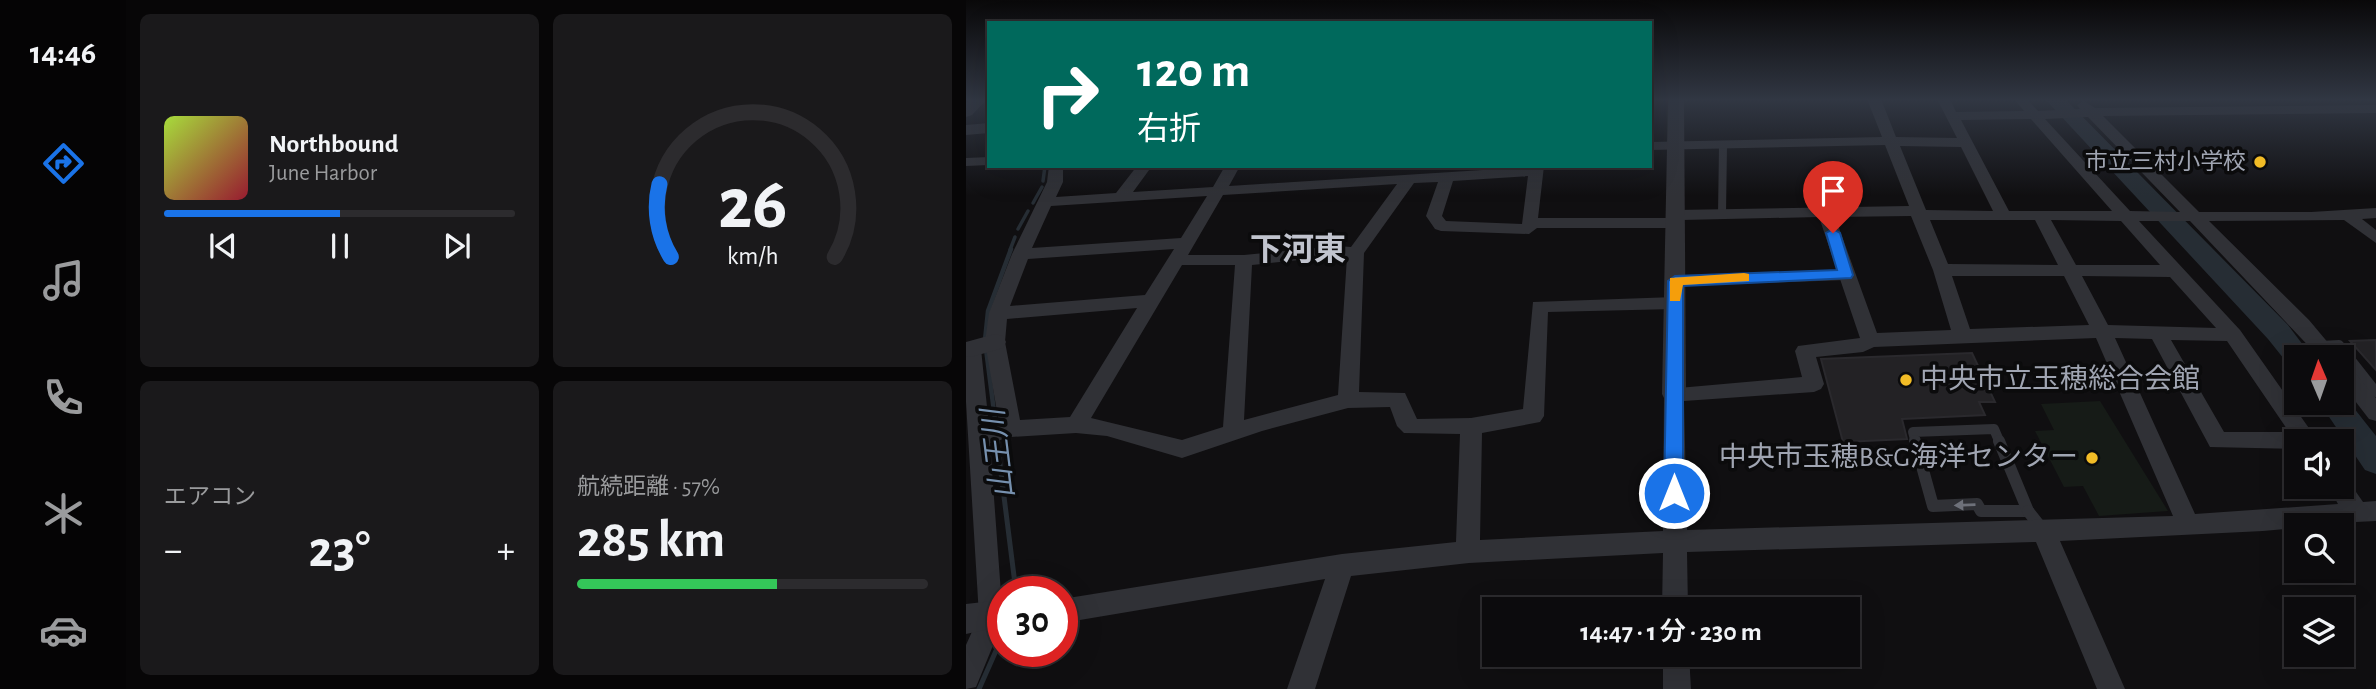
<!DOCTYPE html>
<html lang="ja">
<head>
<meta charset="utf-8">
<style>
  :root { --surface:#0c0b0d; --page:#1a191b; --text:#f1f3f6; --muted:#9a9b9d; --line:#2c2b2e; --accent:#1a73e8 }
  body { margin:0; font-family:"Alegreya Sans","Noto Sans JP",sans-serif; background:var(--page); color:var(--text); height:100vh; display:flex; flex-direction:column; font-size:26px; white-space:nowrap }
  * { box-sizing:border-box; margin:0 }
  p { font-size:23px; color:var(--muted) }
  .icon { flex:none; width:38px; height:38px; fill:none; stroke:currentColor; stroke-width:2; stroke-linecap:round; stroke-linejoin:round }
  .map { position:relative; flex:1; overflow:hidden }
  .drawer { display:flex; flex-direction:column; gap:14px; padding:14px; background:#070607; width:840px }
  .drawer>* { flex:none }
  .guide { position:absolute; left:21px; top:21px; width:665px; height:147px; border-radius:0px; box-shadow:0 7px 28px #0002,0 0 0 2px var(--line); background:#00695c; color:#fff; overflow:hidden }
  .needle { width:46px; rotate:358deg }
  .tools { position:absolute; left:1318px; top:345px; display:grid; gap:14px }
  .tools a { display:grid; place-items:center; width:70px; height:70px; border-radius:0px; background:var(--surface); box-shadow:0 7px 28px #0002,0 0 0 2px var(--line); font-size:35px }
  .speed { position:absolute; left:21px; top:576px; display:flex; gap:14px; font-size:35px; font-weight:700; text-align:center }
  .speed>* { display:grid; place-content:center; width:91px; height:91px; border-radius:50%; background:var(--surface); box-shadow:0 7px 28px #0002,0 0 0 2px var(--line); line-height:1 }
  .speed .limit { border:10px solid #d22; background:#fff; color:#111 }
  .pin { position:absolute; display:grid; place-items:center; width:60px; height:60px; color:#fff; margin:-72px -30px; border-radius:50% 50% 50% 0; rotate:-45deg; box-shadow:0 0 7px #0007 }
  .pin .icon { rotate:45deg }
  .me { position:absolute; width:77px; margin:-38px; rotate:0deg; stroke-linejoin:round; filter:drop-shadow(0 0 5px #0008) }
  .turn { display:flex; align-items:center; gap:24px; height:147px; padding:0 35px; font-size:32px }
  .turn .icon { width:91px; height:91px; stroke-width:2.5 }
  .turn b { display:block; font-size:49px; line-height:60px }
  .big { font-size:52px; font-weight:600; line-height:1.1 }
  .drawer .card { flex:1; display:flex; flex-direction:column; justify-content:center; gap:10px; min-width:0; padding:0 24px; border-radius:10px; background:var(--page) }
  .drawer .dial { align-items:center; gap:0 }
  .dial svg { height:182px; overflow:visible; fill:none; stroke:var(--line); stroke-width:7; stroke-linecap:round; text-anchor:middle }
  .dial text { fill:var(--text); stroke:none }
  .song { display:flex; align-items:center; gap:21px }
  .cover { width:84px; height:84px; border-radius:10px; background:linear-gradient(135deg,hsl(80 70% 55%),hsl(350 70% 35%)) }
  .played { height:7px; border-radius:4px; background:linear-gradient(90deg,var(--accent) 50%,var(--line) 50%) }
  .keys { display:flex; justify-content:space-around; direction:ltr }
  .heat { display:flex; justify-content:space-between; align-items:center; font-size:38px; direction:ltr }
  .charge { height:10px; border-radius:5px; background:linear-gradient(90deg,#34c759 57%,var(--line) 0) }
  .drawer .tiles { flex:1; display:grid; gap:14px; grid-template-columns:repeat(2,1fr) }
  .trip { position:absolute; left:516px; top:597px; width:378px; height:70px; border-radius:0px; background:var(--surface); box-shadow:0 7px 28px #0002,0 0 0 2px var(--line); font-weight:600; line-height:70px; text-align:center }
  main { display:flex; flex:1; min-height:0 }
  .menu { display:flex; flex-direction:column; width:126px; justify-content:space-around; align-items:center; background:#050405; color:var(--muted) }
  .menu .icon { width:49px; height:49px }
  .menu .on { color:var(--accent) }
  .menu b { font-size:32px; color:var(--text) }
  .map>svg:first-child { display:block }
</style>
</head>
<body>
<main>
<nav class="menu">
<b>14:46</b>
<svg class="icon on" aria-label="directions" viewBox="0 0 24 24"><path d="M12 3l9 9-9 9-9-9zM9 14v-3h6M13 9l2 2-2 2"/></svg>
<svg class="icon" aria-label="music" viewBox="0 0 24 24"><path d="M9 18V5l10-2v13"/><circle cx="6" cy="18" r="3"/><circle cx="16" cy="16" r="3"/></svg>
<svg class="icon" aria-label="phone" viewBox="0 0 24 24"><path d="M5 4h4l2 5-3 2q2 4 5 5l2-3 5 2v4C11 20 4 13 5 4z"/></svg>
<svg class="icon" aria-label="climate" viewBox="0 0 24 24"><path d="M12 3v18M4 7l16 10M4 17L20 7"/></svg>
<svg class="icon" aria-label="car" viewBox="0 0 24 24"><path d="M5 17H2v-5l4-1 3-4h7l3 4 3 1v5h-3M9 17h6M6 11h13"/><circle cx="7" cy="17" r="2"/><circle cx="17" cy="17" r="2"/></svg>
</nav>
<section class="drawer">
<div class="tiles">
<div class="card">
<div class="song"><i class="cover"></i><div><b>Northbound</b><p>June Harbor</p></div></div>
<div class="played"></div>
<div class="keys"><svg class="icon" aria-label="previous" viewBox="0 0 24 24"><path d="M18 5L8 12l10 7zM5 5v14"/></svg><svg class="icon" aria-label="pause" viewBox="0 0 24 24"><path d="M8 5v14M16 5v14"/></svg><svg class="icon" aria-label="next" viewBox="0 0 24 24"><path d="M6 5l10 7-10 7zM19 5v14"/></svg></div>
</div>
<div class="card dial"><svg viewBox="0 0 100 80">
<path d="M14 69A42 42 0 1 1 86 69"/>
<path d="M14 69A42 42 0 0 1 9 37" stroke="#1a73e8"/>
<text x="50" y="56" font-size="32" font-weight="700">26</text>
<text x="50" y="72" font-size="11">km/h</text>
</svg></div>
<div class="card"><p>エアコン</p>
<div class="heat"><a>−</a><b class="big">23°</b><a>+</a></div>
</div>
<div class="card"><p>航続距離 · 57%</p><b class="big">285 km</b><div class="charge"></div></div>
</div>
</section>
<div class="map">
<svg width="1410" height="689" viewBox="0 0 1410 689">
  <rect width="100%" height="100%" fill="#100f11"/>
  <path fill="#161b17" d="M 1134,401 L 1202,511 L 1133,516 L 1117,486 L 1098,487 L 1069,431 L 1088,430 L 1075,404 Z"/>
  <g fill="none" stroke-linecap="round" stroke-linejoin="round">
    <g stroke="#262d34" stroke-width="3.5">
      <path d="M 77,181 L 79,166"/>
      <path d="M 67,203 L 76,187"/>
      <path d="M 52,229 L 62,211"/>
      <path d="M 44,250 L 49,237"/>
    </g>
    <g stroke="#262d34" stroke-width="4.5">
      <path d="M 19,340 L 22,311 L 45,249"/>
      <path d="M 20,349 L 32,443"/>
    </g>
    <g stroke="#262d34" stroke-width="5">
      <path d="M 31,441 L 50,592"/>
      <path d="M 13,689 L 37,635"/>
    </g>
    <g fill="#262d34" fill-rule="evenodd">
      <path d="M 1079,99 L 1099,99 L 1322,325 L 1346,357 L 1330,357 L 1330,367 L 1322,364 L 1302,339 Z"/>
      <path d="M 1376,393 L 1410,436 L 1410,474 L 1399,470 L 1353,402 L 1376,402 Z"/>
    </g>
  </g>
  <g fill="#232225" stroke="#2a292d" stroke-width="2">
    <path d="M 1410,340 L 1410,370 L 1384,341 Z"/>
    <path d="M 1006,353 L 1029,402 L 1013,402 L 1019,415 L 936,419 L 941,439 L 877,442 L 855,359 Z"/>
  </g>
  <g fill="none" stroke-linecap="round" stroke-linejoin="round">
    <path stroke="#303136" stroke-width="8" d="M 756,214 L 757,146"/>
    <g stroke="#303136" stroke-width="10">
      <path d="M 709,281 L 880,275"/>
      <path d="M 1355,346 L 1373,345 L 1410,392"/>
      <path d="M 950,443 L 947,432 L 1028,429 L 1034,443"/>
    </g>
    <g stroke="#303136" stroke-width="12">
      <path d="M 949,441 L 967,506 L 1011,504 L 1015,511 L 1062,511"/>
      <path d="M 1033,441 L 1062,511"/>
      <path d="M 1062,511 L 1077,530"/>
    </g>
    <g fill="#303136" fill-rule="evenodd">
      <path d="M 901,99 L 915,99 L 930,137 L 991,138 L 971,99 L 984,99 L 990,112 L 1058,111 L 1048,99 L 1061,99 L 1072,111 L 1114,109 L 1111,105 L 1118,101 L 1129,108 L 1410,105 L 1410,113 L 1137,116 L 1233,212 L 1345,212 L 1410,208 L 1410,218 L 1396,219 L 1410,230 L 1410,243 L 1378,220 L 1243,221 L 1343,320 L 1374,357 L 1353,357 L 1224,221 L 1173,221 L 1274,330 L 1352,441 L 1330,441 L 1330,449 L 1244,447 L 1186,339 L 1149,338 L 1229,514 L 1372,504 L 1362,486 L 1376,486 L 1376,477 L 1381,479 L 1397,502 L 1410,501 L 1410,521 L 1330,525 L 1330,528 L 1297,531 L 1094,541 L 1159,689 L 1131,689 L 1070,542 L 721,552 L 722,609 L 696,609 L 697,553 L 503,563 L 385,576 L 349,689 L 321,689 L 359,579 L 96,623 L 96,599 L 376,554 L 490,542 L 494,434 L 438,433 L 431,426 L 424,407 L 382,408 L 296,431 L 216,458 L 141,436 L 110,433 L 45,437 L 24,443 L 37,621 L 10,687 L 0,689 L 0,645 L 13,616 L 0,402 L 0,343 L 12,344 L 15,349 L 23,426 L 33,423 L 19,342 L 23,313 L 46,254 L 81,182 L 83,166 L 97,166 L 97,182 L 90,197 L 150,193 L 171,166 L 186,166 L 167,192 L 247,187 L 259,166 L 274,166 L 263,186 L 578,166 L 572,218 L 704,218 L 704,212 L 710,210 L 943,206 L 919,145 L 684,150 L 684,142 L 916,137 ZM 1122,117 L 1214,212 L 1164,211 L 1079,119 ZM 1065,119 L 1146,211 L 1043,211 L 995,120 ZM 934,146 L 995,147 L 1027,211 L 960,210 ZM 562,176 L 556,224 L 480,221 L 476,216 L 487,181 ZM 472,182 L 460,216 L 469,229 L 475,231 L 563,234 L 571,228 L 710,228 L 716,226 L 716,220 L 853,217 L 894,338 L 832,346 L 829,351 L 836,377 L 701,389 L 698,394 L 697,531 L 514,540 L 516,433 L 574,422 L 578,416 L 582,312 L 709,309 L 718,303 L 709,297 L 567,302 L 557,409 L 505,418 L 451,419 L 439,393 L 393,392 L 398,253 L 448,183 ZM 431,184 L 385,247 L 371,246 L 278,255 L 222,255 L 257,195 ZM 241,196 L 215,238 L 66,248 L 85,206 ZM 945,216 L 967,270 L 985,330 L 911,333 L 869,217 ZM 964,220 L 1069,220 L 1092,265 L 982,264 ZM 1085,220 L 1155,221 L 1194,265 L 1110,265 ZM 208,249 L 179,295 L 44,306 L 62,259 ZM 371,256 L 381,257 L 372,395 L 278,420 L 286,265 ZM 216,265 L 269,265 L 257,427 L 216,440 L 125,418 ZM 986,276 L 1098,276 L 1123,325 L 1004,329 ZM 1116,276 L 1204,277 L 1250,328 L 1142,325 ZM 171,308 L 104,417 L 54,420 L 39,342 L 41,319 ZM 1130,338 L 1207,516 L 721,530 L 718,401 L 848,392 L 855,389 L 858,384 L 850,357 L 897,352 L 908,347 ZM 1205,340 L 1261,341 L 1323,432 L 1258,432 Z"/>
      <path d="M 23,157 L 23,165 L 0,166 L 0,158 Z"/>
      <path d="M 1376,363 L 1383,365 L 1410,398 L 1410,421 L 1403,419 L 1376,384 Z"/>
      <path d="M 697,654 L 723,654 L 725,689 L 697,689 Z"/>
    </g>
    <g fill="#303136" fill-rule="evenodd">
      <path d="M 4,99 L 21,99 L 6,115 L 0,117 L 0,103 Z"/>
      <path d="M 702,99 L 718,99 L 720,394 L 717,400 L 708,403 L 699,400 L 696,394 Z"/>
      <path d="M 23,123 L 23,133 L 0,135 L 0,125 Z"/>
      <path d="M 29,334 L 37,336 L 40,342 L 37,348 L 5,357 L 0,356 L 0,342 Z"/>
      <path d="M 26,601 L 37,606 L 37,626 L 0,634 L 0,604 Z"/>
    </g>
  </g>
  <defs><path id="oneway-solid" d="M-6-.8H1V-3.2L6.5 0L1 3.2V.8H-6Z" transform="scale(1.75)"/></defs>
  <use fill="#6e717a" href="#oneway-solid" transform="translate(999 505) rotate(178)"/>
  <linearGradient id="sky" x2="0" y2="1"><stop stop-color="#090809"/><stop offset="0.51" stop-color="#313743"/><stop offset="1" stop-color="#313743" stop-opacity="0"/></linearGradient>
  <rect width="1410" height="196" fill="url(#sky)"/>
  <path fill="#1a73e8" stroke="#114b97" stroke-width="2" d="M 867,229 L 874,233 L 887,275 L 885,278 L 717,286 L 717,493 L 715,498 L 701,498 L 698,493 L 702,281 L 709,276 L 871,270 L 860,233 Z"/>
  <path fill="#f59e0b" d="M 778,273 L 783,274 L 783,281 L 717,285 L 714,301 L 704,301 L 704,278 Z"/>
  <g fill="#f2bc26" stroke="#0b0b0c" stroke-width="2.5">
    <circle cx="1294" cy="162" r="7"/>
    <circle cx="940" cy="380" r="7"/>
    <circle cx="1126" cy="458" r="7"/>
  </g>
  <g text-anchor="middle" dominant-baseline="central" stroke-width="7" stroke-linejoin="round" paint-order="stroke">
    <g font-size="23" fill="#a0a5b2" stroke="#0b0b0c" text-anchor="end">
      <text x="1280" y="162">市立三村小学校</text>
    </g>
    <g font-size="28" fill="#a0a5b2" stroke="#0b0b0c" text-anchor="start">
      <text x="954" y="380">中央市立玉穂総合会館</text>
      <text x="1112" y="458" text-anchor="end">中央市玉穂B&amp;G海洋センター</text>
    </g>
    <g font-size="30" font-style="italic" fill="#7690ae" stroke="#0b0b0c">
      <text transform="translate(33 454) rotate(-97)">山王川</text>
    </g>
    <g font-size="32" font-weight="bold" fill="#c1c4ce" stroke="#0b0b0c">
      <text x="332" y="250">下河東</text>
    </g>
  </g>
</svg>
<div class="tools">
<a><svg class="needle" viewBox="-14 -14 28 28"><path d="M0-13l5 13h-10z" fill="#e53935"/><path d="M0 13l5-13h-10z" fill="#9a9b9d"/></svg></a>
<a><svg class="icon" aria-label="sound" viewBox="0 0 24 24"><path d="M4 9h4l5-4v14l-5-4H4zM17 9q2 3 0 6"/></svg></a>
<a><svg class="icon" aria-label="search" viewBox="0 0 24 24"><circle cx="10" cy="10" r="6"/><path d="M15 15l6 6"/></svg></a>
<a><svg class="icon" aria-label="layers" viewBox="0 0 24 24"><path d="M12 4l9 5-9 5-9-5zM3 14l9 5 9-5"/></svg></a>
</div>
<div class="speed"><div class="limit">30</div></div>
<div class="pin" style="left:867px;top:233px;background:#d93025"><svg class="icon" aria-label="arrive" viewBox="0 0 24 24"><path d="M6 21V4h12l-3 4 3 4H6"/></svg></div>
<svg class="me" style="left:708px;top:493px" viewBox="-20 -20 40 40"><circle r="17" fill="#1a73e8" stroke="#fff" stroke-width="3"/><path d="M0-11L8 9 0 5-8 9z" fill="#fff"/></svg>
<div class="trip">14:47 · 1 分 · 230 m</div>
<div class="guide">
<div class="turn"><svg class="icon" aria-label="right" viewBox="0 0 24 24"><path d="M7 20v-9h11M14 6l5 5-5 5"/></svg><div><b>120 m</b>右折</div></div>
</div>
</div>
</main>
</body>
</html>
